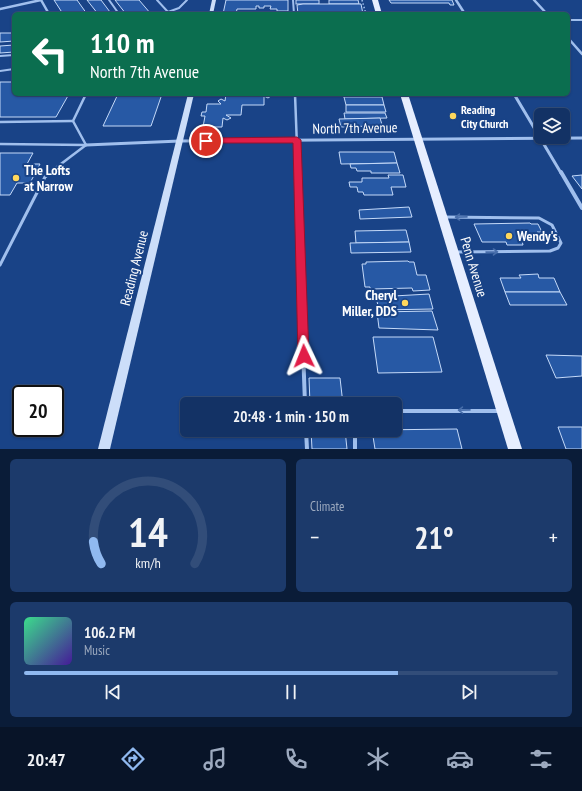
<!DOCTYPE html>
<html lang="en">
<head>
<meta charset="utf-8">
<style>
  :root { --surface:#133265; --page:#1c3a6b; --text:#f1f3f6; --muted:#9daabf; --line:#324d79; --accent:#90b9f0 }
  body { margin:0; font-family:"PT Sans Narrow",sans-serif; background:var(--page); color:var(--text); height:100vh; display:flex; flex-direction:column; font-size:15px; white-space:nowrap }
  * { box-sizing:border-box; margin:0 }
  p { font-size:13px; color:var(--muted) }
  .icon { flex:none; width:22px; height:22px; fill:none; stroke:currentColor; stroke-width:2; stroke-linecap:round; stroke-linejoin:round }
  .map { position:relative; height:449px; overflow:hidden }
  .details { display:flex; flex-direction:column; gap:10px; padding:10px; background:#0a1c38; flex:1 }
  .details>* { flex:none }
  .banner { position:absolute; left:12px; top:12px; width:558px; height:84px; border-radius:6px; box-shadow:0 1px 3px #0004,0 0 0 1px var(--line); background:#0b6e4f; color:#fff; overflow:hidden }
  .buttons { position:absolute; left:534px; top:108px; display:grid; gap:8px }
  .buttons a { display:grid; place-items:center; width:36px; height:36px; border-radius:6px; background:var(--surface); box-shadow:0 1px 3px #0004,0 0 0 1px var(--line); font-size:20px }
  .speed { position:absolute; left:12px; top:385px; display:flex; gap:8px; font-size:20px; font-weight:700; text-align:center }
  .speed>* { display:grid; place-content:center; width:52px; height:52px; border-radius:50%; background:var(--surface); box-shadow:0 1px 3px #0004,0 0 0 1px var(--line); line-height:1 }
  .speed .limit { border:2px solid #111; border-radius:6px; background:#fff; color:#111 }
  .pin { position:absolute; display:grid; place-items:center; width:34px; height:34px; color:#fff; margin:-17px; border:2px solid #fff; border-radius:50%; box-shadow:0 1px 4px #0007 }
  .me { position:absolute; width:44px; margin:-22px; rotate:358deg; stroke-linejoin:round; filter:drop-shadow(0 0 3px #0008) }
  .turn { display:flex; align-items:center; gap:14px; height:84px; padding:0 12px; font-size:18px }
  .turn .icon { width:52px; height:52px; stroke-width:2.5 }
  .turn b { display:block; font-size:28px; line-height:34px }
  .big { font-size:30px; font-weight:700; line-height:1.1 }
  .details .card { flex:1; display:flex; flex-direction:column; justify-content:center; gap:6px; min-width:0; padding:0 14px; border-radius:6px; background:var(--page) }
  .details .dial { align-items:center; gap:0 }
  .dial svg { height:104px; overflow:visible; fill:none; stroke:var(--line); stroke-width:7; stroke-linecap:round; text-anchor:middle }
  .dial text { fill:var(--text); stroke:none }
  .song { display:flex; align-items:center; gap:12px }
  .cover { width:48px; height:48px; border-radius:6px; background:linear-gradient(135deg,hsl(150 70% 55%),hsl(260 70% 35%)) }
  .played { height:4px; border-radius:2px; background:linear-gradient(90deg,var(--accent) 70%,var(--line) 70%) }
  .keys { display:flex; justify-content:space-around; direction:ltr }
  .heat { display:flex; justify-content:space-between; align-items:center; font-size:22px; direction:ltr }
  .details .tiles { flex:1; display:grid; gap:10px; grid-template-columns:1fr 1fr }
  .card:last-child { grid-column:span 2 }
  .trip { position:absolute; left:180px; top:397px; width:222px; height:40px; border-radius:6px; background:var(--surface); box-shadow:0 1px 3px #0004,0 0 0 1px var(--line); font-weight:700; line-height:40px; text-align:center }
  .tab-bar { display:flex; height:64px; justify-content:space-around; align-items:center; background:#081428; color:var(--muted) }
  .tab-bar .icon { width:28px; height:28px }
  .tab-bar .current { color:var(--accent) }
  .tab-bar b { font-size:18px; color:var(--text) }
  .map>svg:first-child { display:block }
</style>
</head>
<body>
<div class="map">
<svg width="582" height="449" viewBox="0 0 582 449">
  <rect width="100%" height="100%" fill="#194387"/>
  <g fill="#2759a5" stroke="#c5daf9">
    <path d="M 54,0 L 77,0 L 87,14 L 63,14 Z"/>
    <path d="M 87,0 L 101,0 L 110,12 L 98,14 Z"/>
    <path d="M 115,0 L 139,0 L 151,14 L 126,14 Z"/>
    <path d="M 226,0 L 288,0 L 288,11 L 277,11 L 277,9 L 270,9 L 271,6 L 264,6 L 264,8 L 259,8 L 259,6 L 256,6 L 256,9 L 237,9 L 236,14 L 223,14 Z"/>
    <rect x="296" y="0" width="23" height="4"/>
    <path d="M 329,0 L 358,0 L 359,4 L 329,4 Z"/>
    <path d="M 389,0 L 452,0 L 454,5 L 450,5 L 449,3 L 391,3 Z"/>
    <path d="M 303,4 L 361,4 L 363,14 L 298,14 L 297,5 Z"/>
    <path d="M 0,33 L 14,33 L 14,41 L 0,42 Z"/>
    <path d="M 14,45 L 14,52 L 0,53 L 0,46 Z"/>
    <path d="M 0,82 L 14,82 L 14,94 L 69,94 L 56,117 L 0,117 Z"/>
    <path d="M 118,94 L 162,94 L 151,126 L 103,126 Z"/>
    <path d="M 226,94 L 268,94 L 271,96 L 268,98 L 264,96 L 264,105 L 242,105 L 241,115 L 226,115 L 231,118 L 227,120 L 223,118 L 222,127 L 203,127 L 205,116 L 201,116 L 202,112 L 206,112 L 207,104 L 221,104 L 218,101 L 221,99 L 225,101 Z"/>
    <rect x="344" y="94" width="38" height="3"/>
    <path d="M 344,97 L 382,97 L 384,105 L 346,105 Z"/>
    <path d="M 346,105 L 384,105 L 386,112 L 346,112 Z"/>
    <path d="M 344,113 L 385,113 L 387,118 L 345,119 Z"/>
    <path d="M 380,118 L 383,128 L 372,128 L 371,126 L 341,127 L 339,119 Z"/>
    <path d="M 339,152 L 394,152 L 397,163 L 341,164 Z"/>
    <path d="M 0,153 L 33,153 L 27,164 L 40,164 L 30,183 L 17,183 L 10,195 L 0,195 Z"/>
    <path d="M 397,163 L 400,173 L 371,173 L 371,171 L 357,171 L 356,168 L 351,168 L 350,164 Z"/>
    <path d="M 388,175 L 403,175 L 406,187 L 391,187 L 393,195 L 364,195 L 363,192 L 358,192 L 357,187 L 350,187 L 349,182 L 362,182 L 362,178 L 389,178 Z"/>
    <path d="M 582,175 L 582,189 L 572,176 Z"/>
    <path d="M 409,207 L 412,217 L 360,219 L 359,210 Z"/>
    <path d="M 530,223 L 531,224 L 538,224 L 542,232 L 537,232 L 541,241 L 522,241 L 523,245 L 507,245 L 506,242 L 482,242 L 474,224 Z"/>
    <path d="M 406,230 L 409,242 L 356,243 L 355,231 Z"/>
    <path d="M 409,242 L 411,252 L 351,253 L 350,243 Z"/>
    <path d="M 408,261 L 409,262 L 414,262 L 417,275 L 426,275 L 430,290 L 413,291 L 412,288 L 370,289 L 370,287 L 365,287 L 362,264 L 366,264 L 366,262 Z"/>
    <path d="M 538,274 L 539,278 L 554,278 L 560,292 L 505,292 L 500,278 L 521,278 L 519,275 Z"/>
    <path d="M 505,292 L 560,292 L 567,305 L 510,305 Z"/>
    <path d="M 429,294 L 433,309 L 379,310 L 376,297 Z"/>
    <path d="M 432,311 L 438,330 L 379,328 L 377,312 Z"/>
    <path d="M 373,337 L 433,337 L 442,372 L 378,373 Z"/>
    <path d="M 546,355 L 582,356 L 582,376 L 556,378 Z"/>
    <path d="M 309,378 L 340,378 L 343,404 L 310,404 Z"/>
    <path d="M 558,427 L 582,427 L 582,449 L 566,449 Z"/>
    <path d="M 457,429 L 462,449 L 375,449 L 372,430 Z"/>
    <path d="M 311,430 L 345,430 L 347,449 L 312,449 Z"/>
  </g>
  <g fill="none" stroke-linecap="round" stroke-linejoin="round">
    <path stroke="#a0bfed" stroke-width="1.5" stroke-dasharray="1.5 2" stroke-linecap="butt" d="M 362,0 L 366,14"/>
    <g stroke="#a0bfed" stroke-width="2">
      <path d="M 109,0 L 119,14"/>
      <path d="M 157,0 L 168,12 L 179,8 L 187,0"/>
      <path d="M 293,0 L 294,14"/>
      <path d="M 568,20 L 582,20"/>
      <path d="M 0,56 L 14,55"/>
      <path d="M 0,71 L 14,69"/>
    </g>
    <g stroke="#a0bfed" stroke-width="2.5">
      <path d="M 86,94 L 73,121 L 86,145"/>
      <path d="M 295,94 L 298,173"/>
      <path d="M 0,122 L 73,121"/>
      <path d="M 0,144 L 86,145"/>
      <path d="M 49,173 L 86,145"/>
    </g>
    <g stroke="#a0bfed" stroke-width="3">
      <path d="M 298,172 L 301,295"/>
      <path d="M 444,217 L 539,218 L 552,225 L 561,243 L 558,248 L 550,251 L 455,252"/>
      <path d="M 0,265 L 45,177 L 51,172"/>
    </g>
    <g stroke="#a0bfed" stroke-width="4">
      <path d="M 301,294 L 305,404"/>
      <path d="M 395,411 L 499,411"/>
      <path d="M 306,430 L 307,449"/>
      <path d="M 355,430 L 355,449"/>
    </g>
    <g stroke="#a0bfed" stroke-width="2.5">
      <path d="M 41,0 L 49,14"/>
      <path d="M 456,0 L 465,14"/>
      <path d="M 534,0 L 547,14"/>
      <path d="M 0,9 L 41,0"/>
      <path d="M 568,38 L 582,54"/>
    </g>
    <g stroke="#a0bfed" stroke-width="3">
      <path d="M 514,94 L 561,173"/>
      <path d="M 86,145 L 180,141 L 582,138"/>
    </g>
    <path stroke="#a0bfed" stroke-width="4" d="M 561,172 L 582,208"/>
    <g fill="#ccdef9" fill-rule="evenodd">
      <path d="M 212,0 L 216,0 L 213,14 L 209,14 Z"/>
      <path d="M 188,94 L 194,94 L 110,449 L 98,449 Z"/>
    </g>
    <g fill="#e6eeff" fill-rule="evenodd">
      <path d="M 372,0 L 378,0 L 382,14 L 376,14 Z"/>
      <path d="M 400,94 L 408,94 L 522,449 L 508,449 Z"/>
    </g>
  </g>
  <defs><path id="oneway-shaft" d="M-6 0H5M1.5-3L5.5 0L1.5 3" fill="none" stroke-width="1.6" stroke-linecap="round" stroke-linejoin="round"/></defs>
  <g stroke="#486eab">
    <use href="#oneway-shaft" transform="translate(461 217) rotate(179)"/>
    <use href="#oneway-shaft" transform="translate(492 252) rotate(-1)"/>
    <use href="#oneway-shaft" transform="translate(464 410) rotate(179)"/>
  </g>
  <path fill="#e11d48" stroke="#92132f" d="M 297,137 L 301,140 L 309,356 L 308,361 L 304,362 L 300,361 L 298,356 L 293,143 L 206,143 L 203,141 L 206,138 Z"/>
  <g fill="#ffd85c" stroke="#194387" stroke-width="1.5">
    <circle cx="453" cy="116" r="4"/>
    <circle cx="16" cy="178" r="4"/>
    <circle cx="509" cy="236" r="4"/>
    <circle cx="405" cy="303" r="4"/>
  </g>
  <g text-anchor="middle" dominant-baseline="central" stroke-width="4" stroke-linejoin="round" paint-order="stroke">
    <g font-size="12" font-weight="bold" fill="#fff" stroke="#194387" text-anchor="start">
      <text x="461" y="109">Reading<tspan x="461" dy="14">City Church</tspan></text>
    </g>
    <g font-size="14" fill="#fff" stroke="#194387">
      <text transform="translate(355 128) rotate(-1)">North 7th Avenue</text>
      <text transform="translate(474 267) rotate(73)">Penn Avenue</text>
      <text transform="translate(134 268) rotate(-76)">Reading Avenue</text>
    </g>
    <g font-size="14" font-weight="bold" fill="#fff" stroke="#194387" text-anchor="start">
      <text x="24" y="170">The Lofts<tspan x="24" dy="16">at Narrow</tspan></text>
      <text x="517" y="236">Wendy's</text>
      <text x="397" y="295" text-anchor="end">Cheryl<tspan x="397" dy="16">Miller, DDS</tspan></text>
    </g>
  </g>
</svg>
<div class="buttons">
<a><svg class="icon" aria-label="layers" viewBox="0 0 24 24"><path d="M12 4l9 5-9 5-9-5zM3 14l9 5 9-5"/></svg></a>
</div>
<div class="speed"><div class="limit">20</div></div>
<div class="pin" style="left:206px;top:141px;background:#d93025"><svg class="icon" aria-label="arrive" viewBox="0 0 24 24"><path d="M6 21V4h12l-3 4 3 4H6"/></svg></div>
<svg class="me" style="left:304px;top:356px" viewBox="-20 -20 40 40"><path d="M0-17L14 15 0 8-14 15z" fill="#e11d48" stroke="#fff" stroke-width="4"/></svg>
<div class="trip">20:48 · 1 min · 150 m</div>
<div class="banner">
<div class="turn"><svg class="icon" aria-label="left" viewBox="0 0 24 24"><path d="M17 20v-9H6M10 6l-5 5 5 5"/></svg><div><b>110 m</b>North 7th Avenue</div></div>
</div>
</div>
<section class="details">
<div class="tiles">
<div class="card dial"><svg viewBox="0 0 100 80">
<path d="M14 69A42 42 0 1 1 86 69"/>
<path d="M14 69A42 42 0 0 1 8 52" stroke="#90b9f0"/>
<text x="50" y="56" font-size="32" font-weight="700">14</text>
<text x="50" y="72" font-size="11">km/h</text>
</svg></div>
<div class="card"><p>Climate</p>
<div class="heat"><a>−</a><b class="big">21°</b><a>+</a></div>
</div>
<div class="card">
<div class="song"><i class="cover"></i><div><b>106.2 FM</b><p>Music</p></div></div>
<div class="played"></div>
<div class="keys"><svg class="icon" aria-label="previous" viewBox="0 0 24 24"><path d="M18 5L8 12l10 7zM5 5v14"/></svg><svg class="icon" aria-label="pause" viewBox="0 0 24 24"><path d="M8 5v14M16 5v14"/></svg><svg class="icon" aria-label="next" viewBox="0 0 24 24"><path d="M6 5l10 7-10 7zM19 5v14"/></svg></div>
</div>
</div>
</section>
<nav class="tab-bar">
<b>20:47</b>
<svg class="icon current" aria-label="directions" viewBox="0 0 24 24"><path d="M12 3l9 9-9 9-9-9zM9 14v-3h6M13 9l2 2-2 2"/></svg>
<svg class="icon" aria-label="music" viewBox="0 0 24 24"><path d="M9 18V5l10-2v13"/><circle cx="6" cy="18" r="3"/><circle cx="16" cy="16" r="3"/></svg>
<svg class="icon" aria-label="phone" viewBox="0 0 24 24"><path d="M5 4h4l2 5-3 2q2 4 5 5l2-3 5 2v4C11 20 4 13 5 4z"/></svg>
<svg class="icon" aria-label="climate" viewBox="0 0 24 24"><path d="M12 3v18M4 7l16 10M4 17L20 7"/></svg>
<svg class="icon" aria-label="car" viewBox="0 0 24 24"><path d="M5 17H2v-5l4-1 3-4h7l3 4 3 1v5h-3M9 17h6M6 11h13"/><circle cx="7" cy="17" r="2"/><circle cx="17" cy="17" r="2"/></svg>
<svg class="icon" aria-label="filters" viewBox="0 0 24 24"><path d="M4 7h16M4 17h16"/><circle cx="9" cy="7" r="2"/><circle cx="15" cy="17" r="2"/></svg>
</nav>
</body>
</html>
